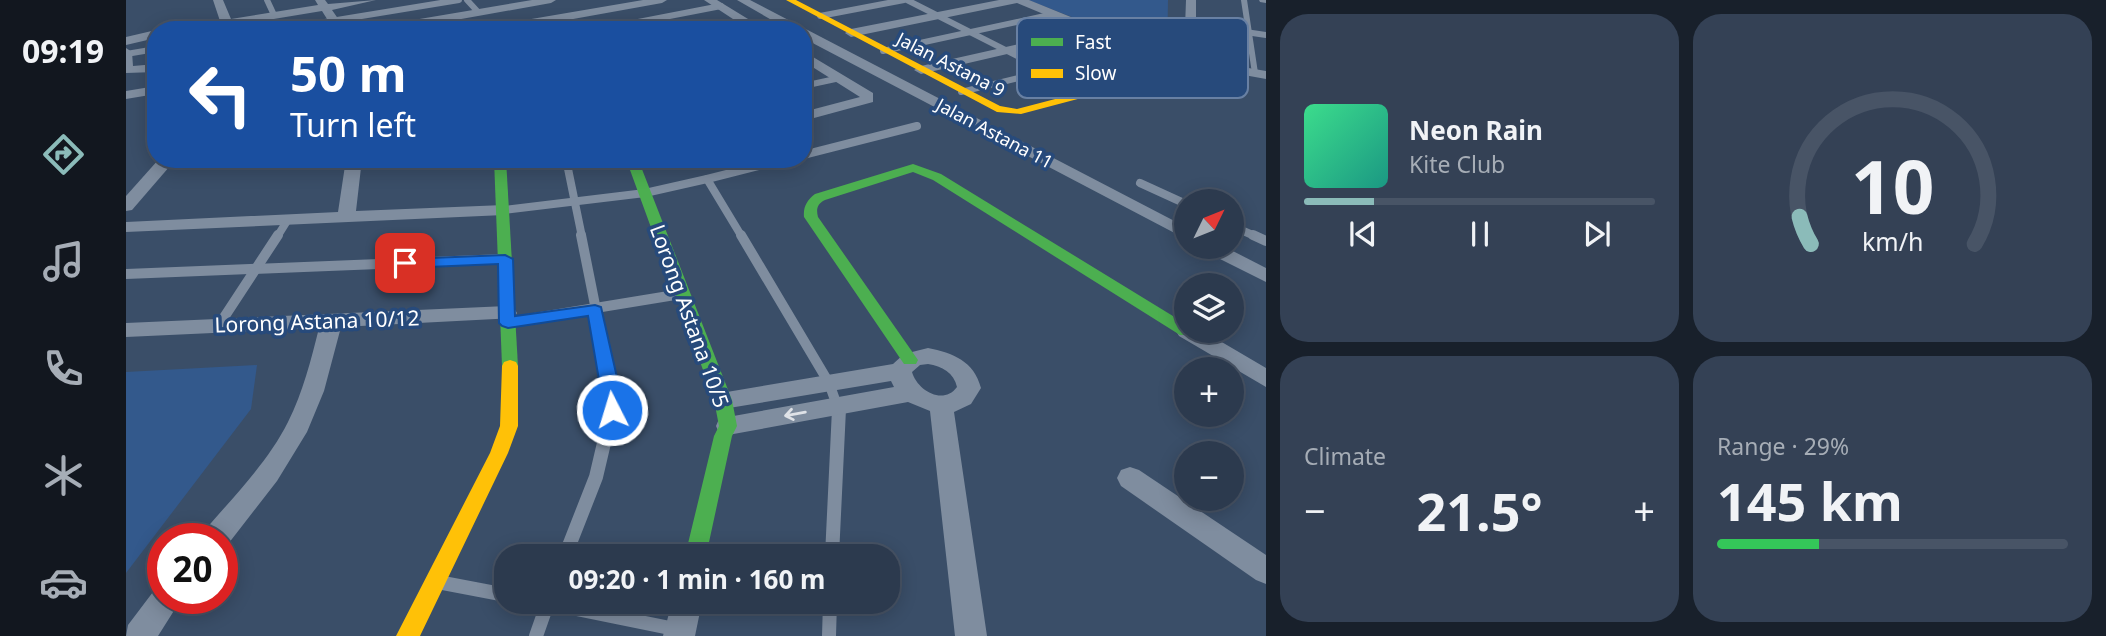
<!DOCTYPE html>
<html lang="en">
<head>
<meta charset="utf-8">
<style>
  :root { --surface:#2c3a4e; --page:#344155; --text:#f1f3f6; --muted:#a6adb6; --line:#485466; --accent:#8bbbb9 }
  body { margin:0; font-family:"Noto Sans",sans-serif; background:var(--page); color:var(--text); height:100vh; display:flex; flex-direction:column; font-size:26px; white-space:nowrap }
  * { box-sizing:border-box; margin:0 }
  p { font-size:23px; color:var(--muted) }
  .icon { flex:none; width:38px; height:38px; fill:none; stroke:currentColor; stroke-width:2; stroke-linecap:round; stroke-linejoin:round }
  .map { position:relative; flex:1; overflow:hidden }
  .sheet { display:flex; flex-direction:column; gap:14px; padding:14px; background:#18202b; width:840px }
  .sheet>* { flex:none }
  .banner { position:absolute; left:21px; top:21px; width:665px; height:147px; border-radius:28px; box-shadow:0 4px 18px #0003,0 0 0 2px var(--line); background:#1a4fa0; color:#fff; overflow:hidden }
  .needle { width:46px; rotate:47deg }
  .controls { position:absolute; left:1048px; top:189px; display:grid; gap:14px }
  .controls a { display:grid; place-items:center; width:70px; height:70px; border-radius:50%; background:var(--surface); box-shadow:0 4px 18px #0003,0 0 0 2px var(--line); font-size:35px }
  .speed { position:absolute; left:21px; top:523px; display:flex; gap:14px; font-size:35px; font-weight:700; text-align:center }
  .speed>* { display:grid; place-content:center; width:91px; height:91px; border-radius:50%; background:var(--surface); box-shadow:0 4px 18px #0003,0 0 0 2px var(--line); line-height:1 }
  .speed .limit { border:10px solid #d22; background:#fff; color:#111 }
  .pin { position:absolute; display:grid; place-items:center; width:60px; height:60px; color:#fff; margin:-30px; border-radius:14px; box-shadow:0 4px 10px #0006 }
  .me { position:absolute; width:77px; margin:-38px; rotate:355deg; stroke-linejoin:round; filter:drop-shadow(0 0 5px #0008) }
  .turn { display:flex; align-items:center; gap:24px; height:147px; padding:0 28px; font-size:32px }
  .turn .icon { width:91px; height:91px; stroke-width:2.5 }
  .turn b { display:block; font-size:49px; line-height:60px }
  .big { font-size:52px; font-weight:700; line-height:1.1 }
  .sheet .card { flex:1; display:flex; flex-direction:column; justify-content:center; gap:10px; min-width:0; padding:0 24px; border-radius:28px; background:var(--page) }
  .sheet .dial { align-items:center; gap:0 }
  .dial svg { height:182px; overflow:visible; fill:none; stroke:var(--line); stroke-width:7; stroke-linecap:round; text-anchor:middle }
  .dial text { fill:var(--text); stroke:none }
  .song { display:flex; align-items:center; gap:21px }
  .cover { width:84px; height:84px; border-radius:10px; background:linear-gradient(135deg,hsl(150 70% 55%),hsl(170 70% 35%)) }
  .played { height:7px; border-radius:4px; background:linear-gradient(90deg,var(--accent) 20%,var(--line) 20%) }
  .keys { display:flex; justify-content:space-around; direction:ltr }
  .heat { display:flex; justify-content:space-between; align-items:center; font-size:38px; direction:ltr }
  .charge { height:10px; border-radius:5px; background:linear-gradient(90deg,#34c759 29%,var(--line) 0) }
  .sheet .tiles { flex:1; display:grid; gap:14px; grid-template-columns:repeat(2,1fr) }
  .trip { position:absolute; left:368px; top:544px; width:406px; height:70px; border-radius:28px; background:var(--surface); box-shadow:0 4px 18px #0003,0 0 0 2px var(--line); font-weight:700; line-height:70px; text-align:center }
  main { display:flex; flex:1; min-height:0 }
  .tabs { display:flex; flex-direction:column; width:126px; justify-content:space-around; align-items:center; background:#12171f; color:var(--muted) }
  .tabs .icon { width:49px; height:49px }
  .tabs .active { color:var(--accent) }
  .tabs b { font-size:32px; color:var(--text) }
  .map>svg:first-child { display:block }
</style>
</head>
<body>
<main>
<nav class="tabs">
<b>09:19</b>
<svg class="icon active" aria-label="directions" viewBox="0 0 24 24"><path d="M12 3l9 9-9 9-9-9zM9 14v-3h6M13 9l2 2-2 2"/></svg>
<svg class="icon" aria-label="music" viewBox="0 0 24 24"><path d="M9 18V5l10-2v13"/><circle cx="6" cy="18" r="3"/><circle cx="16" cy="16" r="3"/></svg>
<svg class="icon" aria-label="phone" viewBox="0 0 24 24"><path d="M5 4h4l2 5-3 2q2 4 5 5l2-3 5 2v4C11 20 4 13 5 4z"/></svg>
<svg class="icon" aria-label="climate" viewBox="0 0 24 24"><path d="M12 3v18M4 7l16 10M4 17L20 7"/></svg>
<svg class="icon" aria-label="car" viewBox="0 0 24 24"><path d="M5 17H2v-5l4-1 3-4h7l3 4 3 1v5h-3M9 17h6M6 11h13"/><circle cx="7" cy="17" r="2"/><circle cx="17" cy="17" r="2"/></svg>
</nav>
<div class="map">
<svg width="1140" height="636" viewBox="0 0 1140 636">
  <rect width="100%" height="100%" fill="#3a4e68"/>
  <g fill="#33598c">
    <path d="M 902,0 L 1042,0 L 1041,54 Z"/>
    <path d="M 131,365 L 125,409 L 0,573 L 0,372 Z"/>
  </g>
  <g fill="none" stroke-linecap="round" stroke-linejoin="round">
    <g stroke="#7f8d9f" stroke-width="6">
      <path d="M 141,0 L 148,15"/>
      <path d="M 341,0 L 352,12"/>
      <path d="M 781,0 L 964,93"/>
      <path d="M 1118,0 L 1129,73"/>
      <path d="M 694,16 L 778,0"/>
      <path d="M 1066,24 L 1140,35"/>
      <path d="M 150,30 L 333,0"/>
      <path d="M 471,30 L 595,6"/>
      <path d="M 757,51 L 928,14"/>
      <path d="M 0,54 L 30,49"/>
      <path d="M 677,86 L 714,78"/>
      <path d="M 835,92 L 1011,49"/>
    </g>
    <g stroke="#7f8d9f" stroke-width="8">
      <path d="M 677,155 L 791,126"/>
      <path d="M 440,159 L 456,237"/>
      <path d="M 1014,183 L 1060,204"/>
      <path d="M 378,210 L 519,193 L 581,179"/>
      <path d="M 1106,226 L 1131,237"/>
      <path d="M 151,237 L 161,221"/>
      <path d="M 616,237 L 581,179 L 660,159"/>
    </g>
    <g stroke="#7f8d9f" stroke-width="10">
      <path d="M 455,235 L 487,395 L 485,411"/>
      <path d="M 615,235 L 703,383 L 713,411"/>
      <path d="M 1127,235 L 1140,241"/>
      <path d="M 0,274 L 378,259"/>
      <path d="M 384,322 L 555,294"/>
      <path d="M 93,325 L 152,235"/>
    </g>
    <g stroke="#7f8d9f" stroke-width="14">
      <path d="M 439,556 L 470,477 L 486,409"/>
      <path d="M 706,556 L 713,409"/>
      <path d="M 317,583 L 380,595"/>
      <path d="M 416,602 L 554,630"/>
      <path d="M 410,636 L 422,602"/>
      <path d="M 703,636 L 704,602"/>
    </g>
    <g fill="#7f8d9f" fill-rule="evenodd">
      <path d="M 87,0 L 97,0 L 105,19 L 192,5 L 189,0 L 199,0 L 202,4 L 250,0 L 206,10 L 220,30 L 208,30 L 196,11 L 81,30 L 51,30 L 94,21 Z"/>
      <path d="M 406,0 L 430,0 L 425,3 L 274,30 L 246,30 L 252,26 Z"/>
      <path d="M 517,0 L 541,0 L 536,3 L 386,30 L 358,30 L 364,26 Z"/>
      <path d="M 578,0 L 591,0 L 640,30 L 625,30 L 619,26 L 598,30 L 573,30 L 610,21 Z"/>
      <path d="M 611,0 L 624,0 L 1060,227 L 1060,239 L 677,38 L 677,30 L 663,30 Z"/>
      <path d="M 873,0 L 903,0 L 1031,52 L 1058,56 L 1060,0 L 1070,0 L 1070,59 L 1140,71 L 1140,79 L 1024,58 L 967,34 L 795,74 L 788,70 L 795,66 L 956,30 L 891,3 L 725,37 L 719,33 L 725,29 Z"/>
      <path d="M 1133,0 L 1140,0 L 1140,3 L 1134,2 Z"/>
      <path d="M 30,30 L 30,38 L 0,45 L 0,37 Z"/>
      <path d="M 0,48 L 6,52 L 7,66 L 30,64 L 30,72 L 0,73 Z"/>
      <path d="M 677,51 L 747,93 L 747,102 L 677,121 L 677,112 L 734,97 L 677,61 Z"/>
      <path d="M 30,86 L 30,94 L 0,99 L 0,91 Z"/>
      <path d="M 33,159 L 50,159 L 6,210 L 0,211 L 0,196 Z"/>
      <path d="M 220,159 L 236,159 L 230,211 L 378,205 L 387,210 L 378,215 L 0,232 L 0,222 L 212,212 Z"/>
      <path d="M 1076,247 L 1099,247 L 1140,268 L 1140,282 L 1078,251 Z"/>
      <path d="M 381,306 L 388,308 L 391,313 L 388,318 L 215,327 L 198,391 L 181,432 L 151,481 L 99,548 L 96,549 L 96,539 L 75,539 L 79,530 C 108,496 142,462 162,422 C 177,392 185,360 193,328 L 0,337 L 0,323 Z"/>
      <path d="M 1060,324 L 1060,331 L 1077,331 L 1140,368 L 1140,387 L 1053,336 L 1050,331 L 1053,326 Z"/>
      <path d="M 802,348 C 827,353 848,361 855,388 L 845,404 L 828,412 L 861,636 L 829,636 L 804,411 L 782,402 L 602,435 L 593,433 L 590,426 L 593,419 L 602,417 L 768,387 L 765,381 L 597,409 L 589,406 L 585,400 L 589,394 L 767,364 L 778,354 ZM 802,364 C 816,366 828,373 831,387 C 817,406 791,390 786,372 L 794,365 Z"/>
      <path d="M 1004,467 L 1013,470 L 1140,555 L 1140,584 L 1130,580 L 995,486 L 991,478 L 995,470 Z"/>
      <path d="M 37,586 L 37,598 L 56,598 L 32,636 L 0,636 L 2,625 L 30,588 Z"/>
      <path d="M 546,602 L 576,602 L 569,636 L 537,636 Z"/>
    </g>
    <g fill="#4caf50" fill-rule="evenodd">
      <path d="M 368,159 L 380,159 L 392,366 L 390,370 L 378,370 L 376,366 Z"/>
      <path d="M 500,159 L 512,159 L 606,400 L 611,426 L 606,436 L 580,556 L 559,556 L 588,436 L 593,426 L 588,400 Z"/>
      <path d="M 787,164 L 815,174 L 1060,324 L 1060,331 L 1068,331 L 1066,335 L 1054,335 L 807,180 L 787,172 L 699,200 C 691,204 690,209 692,217 L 792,360 L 790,364 L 778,364 L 678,217 C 677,207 681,200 689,194 Z"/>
    </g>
    <g fill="#ffc107" fill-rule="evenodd">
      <path d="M 660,0 L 670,0 L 874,106 L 891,109 L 1044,69 L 1064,60 L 1069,63 L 1050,73 L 895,114 L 871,112 Z"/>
      <path d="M 384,360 L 390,362 L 392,366 L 392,426 L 382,453 L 294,636 L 270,636 L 364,453 L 374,426 L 376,366 L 378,362 Z"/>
    </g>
  </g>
  <defs><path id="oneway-shaft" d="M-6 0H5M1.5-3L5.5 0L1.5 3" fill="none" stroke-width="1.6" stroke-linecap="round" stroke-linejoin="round" transform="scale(1.75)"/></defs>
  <use stroke="#dfe2e7" href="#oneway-shaft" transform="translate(669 414) rotate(170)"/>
  <path fill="#1a73e8" stroke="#114b97" stroke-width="2" d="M 379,255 L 387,259 L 389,316 L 469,305 L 475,307 L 495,395 L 492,415 L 479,415 L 462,316 L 382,328 L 376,326 L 373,323 L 372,264 L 279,268 L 271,263 L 279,259 Z"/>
  <g text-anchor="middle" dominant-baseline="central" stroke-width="7" stroke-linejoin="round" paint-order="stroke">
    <g font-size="18" fill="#fff" stroke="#274a7b">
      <text transform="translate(825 64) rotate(27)">Jalan Astana 9</text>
      <text transform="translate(869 133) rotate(28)">Jalan Astana 11</text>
    </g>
    <g font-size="21" fill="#fff" stroke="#274a7b">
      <text transform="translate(564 316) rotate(70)">Lorong Astana 10/5</text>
      <text transform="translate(191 321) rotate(-2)">Lorong Astana 10/12</text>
    </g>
  </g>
  <rect x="891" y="18" width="231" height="80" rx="10" fill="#274a7b" stroke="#6880a3" stroke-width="2"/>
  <rect x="905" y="38" width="32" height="8" fill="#4caf50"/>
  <rect x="905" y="69" width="32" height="9" fill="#ffc107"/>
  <g font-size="19" fill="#fff">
    <text x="949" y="49">Fast</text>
    <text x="949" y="80">Slow</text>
  </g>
</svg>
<div class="controls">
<a><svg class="needle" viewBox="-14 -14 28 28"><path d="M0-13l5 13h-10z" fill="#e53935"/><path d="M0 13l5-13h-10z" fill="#a6adb6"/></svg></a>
<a><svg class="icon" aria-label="layers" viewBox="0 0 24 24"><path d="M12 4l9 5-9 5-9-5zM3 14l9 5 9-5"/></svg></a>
<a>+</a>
<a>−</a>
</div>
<div class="speed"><div class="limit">20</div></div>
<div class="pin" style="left:279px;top:263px;background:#d93025"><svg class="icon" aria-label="arrive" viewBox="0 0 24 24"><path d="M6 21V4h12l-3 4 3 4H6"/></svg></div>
<svg class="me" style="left:486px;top:410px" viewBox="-20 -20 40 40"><circle r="17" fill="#1a73e8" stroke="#fff" stroke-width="3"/><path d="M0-11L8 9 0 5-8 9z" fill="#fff"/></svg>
<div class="trip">09:20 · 1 min · 160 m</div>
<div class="banner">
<div class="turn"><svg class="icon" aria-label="left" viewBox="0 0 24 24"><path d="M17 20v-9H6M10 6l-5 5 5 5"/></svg><div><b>50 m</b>Turn left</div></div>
</div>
</div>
<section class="sheet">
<div class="tiles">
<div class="card">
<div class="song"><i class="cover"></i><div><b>Neon Rain</b><p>Kite Club</p></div></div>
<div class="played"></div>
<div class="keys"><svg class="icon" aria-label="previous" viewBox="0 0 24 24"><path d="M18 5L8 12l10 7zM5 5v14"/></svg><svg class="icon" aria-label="pause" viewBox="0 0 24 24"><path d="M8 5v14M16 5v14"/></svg><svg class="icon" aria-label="next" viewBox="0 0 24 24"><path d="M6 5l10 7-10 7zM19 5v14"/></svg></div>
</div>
<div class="card dial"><svg viewBox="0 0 100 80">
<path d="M14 69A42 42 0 1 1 86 69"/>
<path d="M14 69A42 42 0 0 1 9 57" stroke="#8bbbb9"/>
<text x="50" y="56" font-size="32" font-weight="700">10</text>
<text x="50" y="72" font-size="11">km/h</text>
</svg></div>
<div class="card"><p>Climate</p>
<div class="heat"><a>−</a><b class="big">21.5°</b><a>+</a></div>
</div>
<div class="card"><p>Range · 29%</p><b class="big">145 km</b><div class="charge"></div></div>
</div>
</section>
</main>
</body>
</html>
